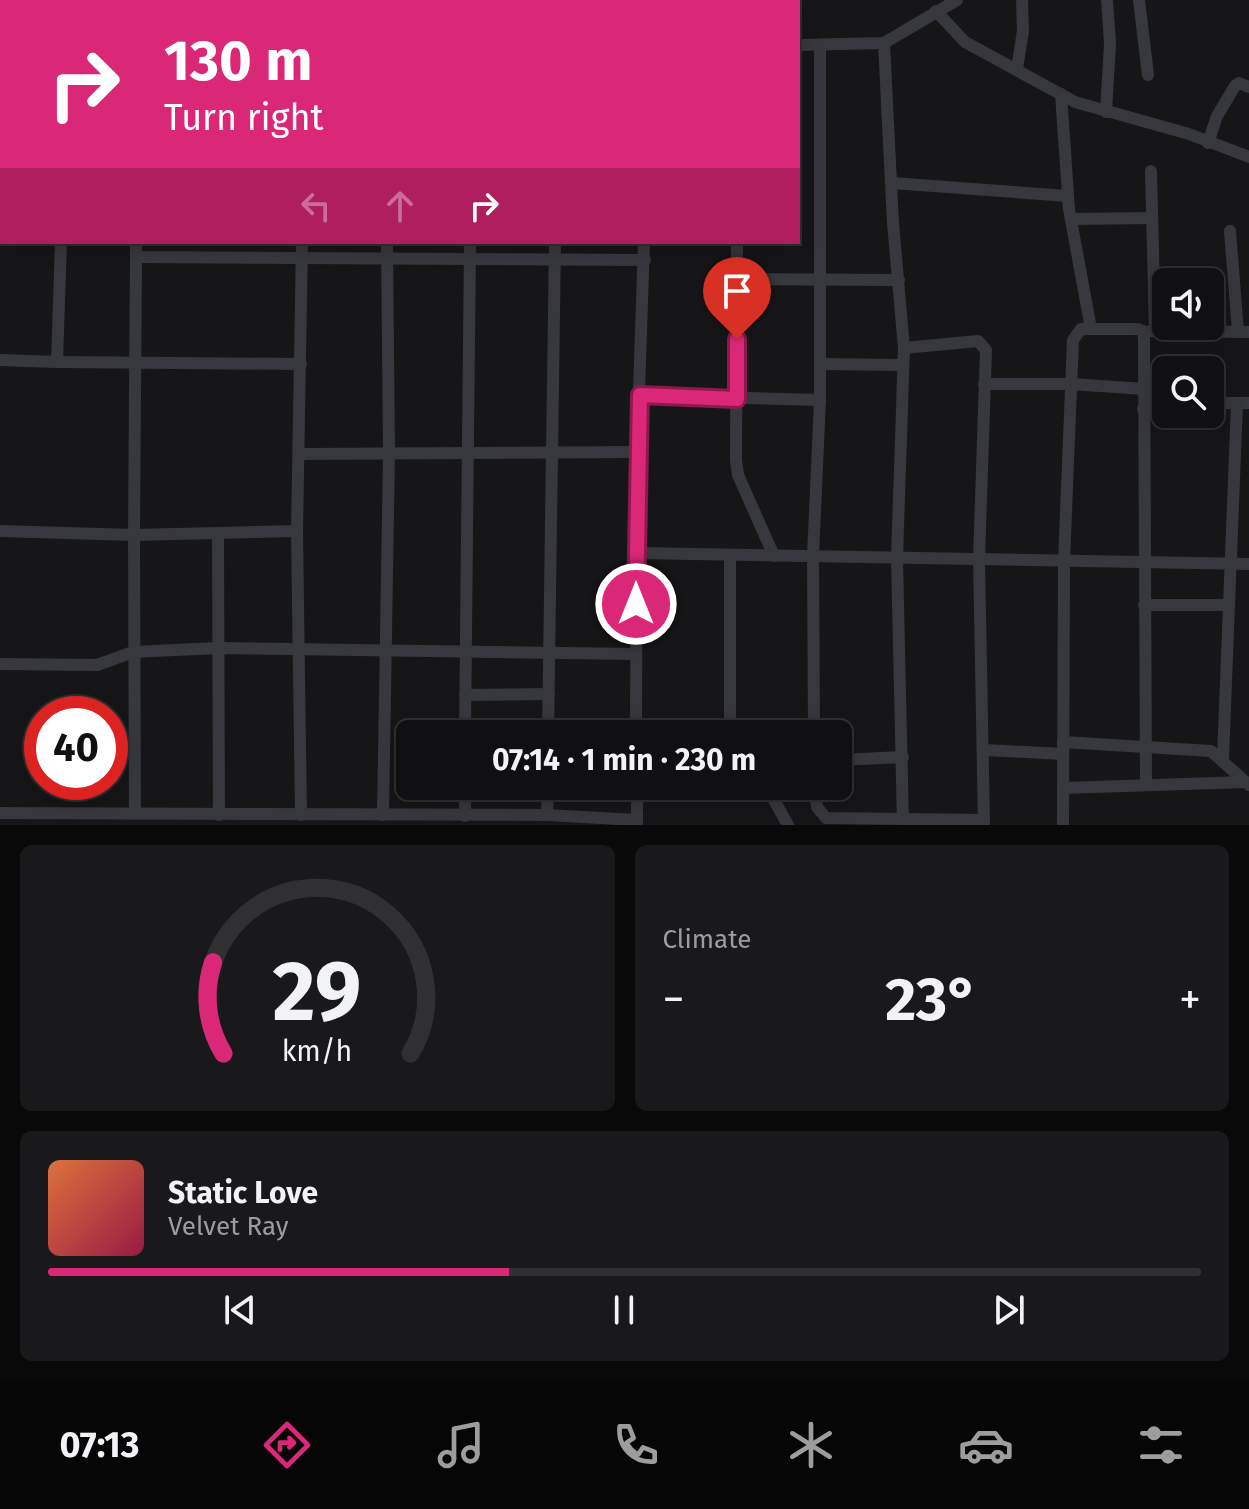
<!DOCTYPE html>
<html lang="en">
<head>
<meta charset="utf-8">
<style>
  :root { --surface:#101012; --page:#19191b; --text:#f1f3f6; --muted:#9c9d9f; --line:#303032; --accent:#db2777 }
  body { margin:0; font-family:"Fira Sans",sans-serif; background:var(--page); color:var(--text); height:100vh; display:flex; flex-direction:column; font-size:30px; white-space:nowrap }
  * { box-sizing:border-box; margin:0 }
  p { font-size:26px; color:var(--muted) }
  .icon { flex:none; width:44px; height:44px; fill:none; stroke:currentColor; stroke-width:2; stroke-linecap:round; stroke-linejoin:round }
  .map { position:relative; height:825px; overflow:hidden }
  .sheet { display:flex; flex-direction:column; gap:20px; padding:20px; background:#09090a; flex:1 }
  .sheet>* { flex:none }
  .hud { position:absolute; left:0px; top:0px; width:800px; height:244px; box-shadow:0 4px 20px #0003,0 0 0 2px var(--line); background:#db2777; color:#fff; overflow:hidden }
  .fabs { position:absolute; left:1152px; top:268px; display:grid; gap:16px }
  .fabs a { display:grid; place-items:center; width:72px; height:72px; border-radius:12px; background:var(--surface); box-shadow:0 4px 20px #0003,0 0 0 2px var(--line); font-size:40px }
  .speed { position:absolute; left:24px; top:696px; display:flex; gap:16px; font-size:40px; font-weight:700; text-align:center }
  .speed>* { display:grid; place-content:center; width:104px; height:104px; border-radius:50%; background:var(--surface); box-shadow:0 4px 20px #0003,0 0 0 2px var(--line); line-height:1 }
  .speed .limit { border:12px solid #d22; background:#fff; color:#111 }
  .pin { position:absolute; display:grid; place-items:center; width:68px; height:68px; color:#fff; margin:-82px -34px; border-radius:50% 50% 50% 0; rotate:-45deg; box-shadow:0 0 8px #0007 }
  .pin .icon { rotate:45deg }
  .me { position:absolute; width:88px; margin:-44px; rotate:0deg; stroke-linejoin:round; filter:drop-shadow(0 0 6px #0008) }
  .turn { display:flex; align-items:center; gap:28px; height:168px; padding:0 32px; font-size:36px }
  .turn .icon { width:104px; height:104px; stroke-width:2.5 }
  .turn b { display:block; font-size:56px; line-height:68px }
  .lanes { display:flex; align-items:center; height:76px; padding:0 32px; background:#0003; justify-content:center; gap:40px; direction:ltr }
  .lanes .off { opacity:.35 }
  .big { font-size:60px; font-weight:700; line-height:1.1 }
  .sheet .card { flex:1; display:flex; flex-direction:column; justify-content:center; gap:12px; min-width:0; padding:0 28px; border-radius:12px; background:var(--page) }
  .sheet .dial { align-items:center; gap:0 }
  .dial svg { height:208px; overflow:visible; fill:none; stroke:var(--line); stroke-width:7; stroke-linecap:round; text-anchor:middle }
  .dial text { fill:var(--text); stroke:none }
  .song { display:flex; align-items:center; gap:24px }
  .cover { width:96px; height:96px; border-radius:12px; background:linear-gradient(135deg,hsl(20 70% 55%),hsl(340 70% 35%)) }
  .played { height:8px; border-radius:4px; background:linear-gradient(90deg,var(--accent) 40%,var(--line) 40%) }
  .keys { display:flex; justify-content:space-around; direction:ltr }
  .heat { display:flex; justify-content:space-between; align-items:center; font-size:44px; direction:ltr }
  .sheet .tiles { flex:1; display:grid; gap:20px; grid-template-columns:1fr 1fr }
  .card:last-child { grid-column:span 2 }
  .trip { position:absolute; left:396px; top:720px; width:456px; height:80px; border-radius:12px; background:var(--surface); box-shadow:0 4px 20px #0003,0 0 0 2px var(--line); font-weight:700; line-height:80px; text-align:center }
  .tab-bar { display:flex; height:128px; justify-content:space-around; align-items:center; background:#060607; color:var(--muted) }
  .tab-bar .icon { width:56px; height:56px }
  .tab-bar .active { color:var(--accent) }
  .tab-bar b { font-size:36px; color:var(--text) }
  .map>svg:first-child { display:block }
</style>
</head>
<body>
<div class="map">
<svg width="1249" height="825" viewBox="0 0 1249 825">
  <rect width="100%" height="100%" fill="#161618"/>
  <g fill="none" stroke-linecap="round" stroke-linejoin="round">
    <g stroke="#37383d" stroke-width="12">
      <path d="M 253,0 L 253,2"/>
      <path d="M 425,0 L 425,2"/>
      <path d="M 590,0 L 590,2"/>
      <path d="M 1139,0 L 1148,75"/>
      <path d="M 4,2 L 4,0"/>
      <path d="M 89,2 L 89,0"/>
      <path d="M 175,2 L 175,0"/>
      <path d="M 337,2 L 337,0"/>
      <path d="M 508,2 L 508,0"/>
      <path d="M 641,2 L 642,0"/>
      <path d="M 936,11 L 965,42 L 1075,102 L 1189,134 L 1249,157"/>
      <path d="M 884,43 L 893,223 L 904,348 L 897,558 L 903,825"/>
      <path d="M 798,45 L 884,43 L 957,0"/>
      <path d="M 1017,69 L 1023,31 L 1022,0"/>
      <path d="M 0,80 L 2,80"/>
      <path d="M 1061,94 L 1069,209 L 1091,329"/>
      <path d="M 1106,112 L 1110,44 L 1107,0"/>
      <path d="M 1208,143 L 1217,116 L 1235,86 L 1239,83 L 1249,87"/>
      <path d="M 1151,171 L 1155,331"/>
      <path d="M 892,183 L 1068,196"/>
      <path d="M 1071,219 L 1152,218"/>
      <path d="M 1230,231 L 1238,332"/>
      <path d="M 136,242 L 136,257 L 645,260"/>
      <path d="M 737,242 L 736,460 L 738,475 L 774,556"/>
      <path d="M 136,257 L 134,535 L 297,531"/>
      <path d="M 737,279 L 899,280"/>
      <path d="M 1150,331 L 1249,332"/>
      <path d="M 904,348 L 978,341 L 986,350 L 979,559 L 984,825"/>
      <path d="M 0,360 L 57,362 L 61,242"/>
      <path d="M 57,362 L 301,364"/>
      <path d="M 820,364 L 903,365"/>
      <path d="M 984,384 L 1071,384 L 1144,389"/>
      <path d="M 640,395 L 820,400"/>
      <path d="M 1210,403 L 1249,403"/>
      <path d="M 1143,409 L 1166,406"/>
      <path d="M 300,454 L 637,452"/>
      <path d="M 0,531 L 134,535 L 135,813"/>
      <path d="M 218,533 L 219,815"/>
      <path d="M 637,553 L 1249,564"/>
      <path d="M 730,555 L 730,734"/>
      <path d="M 1144,605 L 1228,605"/>
      <path d="M 0,664 L 97,665 L 133,652 L 218,648 L 636,654"/>
      <path d="M 465,695 L 549,694"/>
      <path d="M 465,734 L 470,242"/>
      <path d="M 548,734 L 555,242"/>
      <path d="M 636,734 L 637,452 L 644,242"/>
      <path d="M 814,734 L 813,556 L 820,400 L 820,45"/>
      <path d="M 1063,742 L 1211,751 L 1249,785"/>
      <path d="M 985,750 L 1063,754"/>
      <path d="M 1223,758 L 1237,403"/>
      <path d="M 838,760 L 903,757"/>
      <path d="M 637,786 L 637,825"/>
      <path d="M 766,786 L 788,825"/>
      <path d="M 815,786 L 817,807 L 826,818 L 984,820"/>
      <path d="M 1063,788 L 1246,782"/>
      <path d="M 0,813 L 547,815 L 637,820"/>
      <path d="M 301,815 L 297,531 L 302,242"/>
      <path d="M 383,815 L 389,454 L 387,242"/>
      <path d="M 547,815 L 548,786"/>
      <path d="M 465,816 L 465,786"/>
      <path d="M 1063,825 L 1064,562 L 1073,340 L 1081,329 L 1138,329 L 1143,331 L 1144,339 L 1146,785"/>
    </g>
  </g>
  <g fill="none" stroke-linecap="round" stroke-linejoin="round">
    <g stroke="#8e194d" stroke-width="20">
      <path id="route" d="M 636,604 L 640,395 L 737,399 L 737,339"/>
    </g>
    <use href="#route" stroke="#db2777" stroke-width="14"/>
  </g>
</svg>
<div class="fabs">
<a><svg class="icon" aria-label="sound" viewBox="0 0 24 24"><path d="M4 9h4l5-4v14l-5-4H4zM17 9q2 3 0 6"/></svg></a>
<a><svg class="icon" aria-label="search" viewBox="0 0 24 24"><circle cx="10" cy="10" r="6"/><path d="M15 15l6 6"/></svg></a>
</div>
<div class="speed"><div class="limit">40</div></div>
<div class="pin" style="left:737px;top:339px;background:#d93025"><svg class="icon" aria-label="arrive" viewBox="0 0 24 24"><path d="M6 21V4h12l-3 4 3 4H6"/></svg></div>
<svg class="me" style="left:636px;top:604px" viewBox="-20 -20 40 40"><circle r="17" fill="#db2777" stroke="#fff" stroke-width="3"/><path d="M0-11L8 9 0 5-8 9z" fill="#fff"/></svg>
<div class="trip">07:14 · 1 min · 230 m</div>
<div class="hud">
<div class="turn"><svg class="icon" aria-label="right" viewBox="0 0 24 24"><path d="M7 20v-9h11M14 6l5 5-5 5"/></svg><div><b>130 m</b>Turn right</div></div>
<div class="lanes"><svg class="icon off" aria-label="left" viewBox="0 0 24 24"><path d="M17 20v-9H6M10 6l-5 5 5 5"/></svg><svg class="icon off" aria-label="ahead" viewBox="0 0 24 24"><path d="M12 20V5M6 11l6-6 6 6"/></svg><svg class="icon" aria-label="right" viewBox="0 0 24 24"><path d="M7 20v-9h11M14 6l5 5-5 5"/></svg></div>
</div>
</div>
<section class="sheet">
<div class="tiles">
<div class="card dial"><svg viewBox="0 0 100 80">
<path d="M14 69A42 42 0 1 1 86 69"/>
<path d="M14 69A42 42 0 0 1 10 34" stroke="#db2777"/>
<text x="50" y="56" font-size="32" font-weight="700">29</text>
<text x="50" y="72" font-size="11">km/h</text>
</svg></div>
<div class="card"><p>Climate</p>
<div class="heat"><a>−</a><b class="big">23°</b><a>+</a></div>
</div>
<div class="card">
<div class="song"><i class="cover"></i><div><b>Static Love</b><p>Velvet Ray</p></div></div>
<div class="played"></div>
<div class="keys"><svg class="icon" aria-label="previous" viewBox="0 0 24 24"><path d="M18 5L8 12l10 7zM5 5v14"/></svg><svg class="icon" aria-label="pause" viewBox="0 0 24 24"><path d="M8 5v14M16 5v14"/></svg><svg class="icon" aria-label="next" viewBox="0 0 24 24"><path d="M6 5l10 7-10 7zM19 5v14"/></svg></div>
</div>
</div>
</section>
<nav class="tab-bar">
<b>07:13</b>
<svg class="icon active" aria-label="directions" viewBox="0 0 24 24"><path d="M12 3l9 9-9 9-9-9zM9 14v-3h6M13 9l2 2-2 2"/></svg>
<svg class="icon" aria-label="music" viewBox="0 0 24 24"><path d="M9 18V5l10-2v13"/><circle cx="6" cy="18" r="3"/><circle cx="16" cy="16" r="3"/></svg>
<svg class="icon" aria-label="phone" viewBox="0 0 24 24"><path d="M5 4h4l2 5-3 2q2 4 5 5l2-3 5 2v4C11 20 4 13 5 4z"/></svg>
<svg class="icon" aria-label="climate" viewBox="0 0 24 24"><path d="M12 3v18M4 7l16 10M4 17L20 7"/></svg>
<svg class="icon" aria-label="car" viewBox="0 0 24 24"><path d="M5 17H2v-5l4-1 3-4h7l3 4 3 1v5h-3M9 17h6M6 11h13"/><circle cx="7" cy="17" r="2"/><circle cx="17" cy="17" r="2"/></svg>
<svg class="icon" aria-label="filters" viewBox="0 0 24 24"><path d="M4 7h16M4 17h16"/><circle cx="9" cy="7" r="2"/><circle cx="15" cy="17" r="2"/></svg>
</nav>
</body>
</html>
